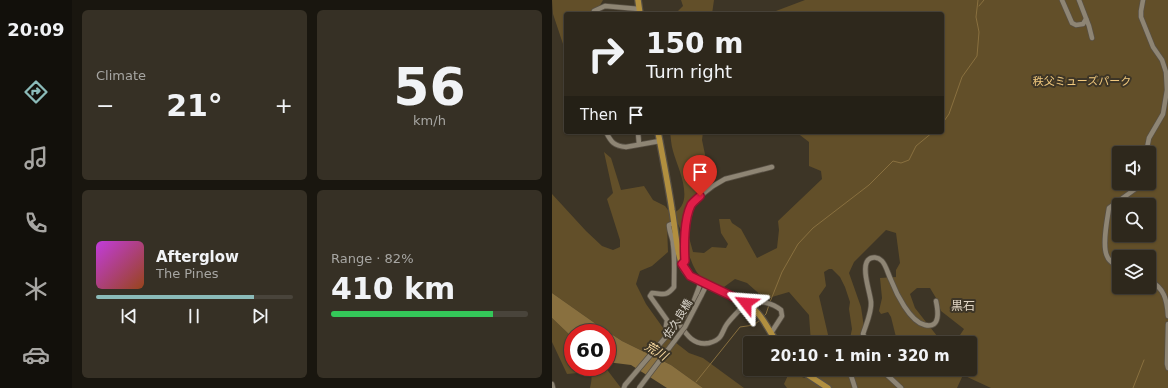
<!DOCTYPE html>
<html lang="en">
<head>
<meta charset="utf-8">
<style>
  :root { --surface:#2e281c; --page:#363025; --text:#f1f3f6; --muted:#a7a6a3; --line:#49443b; --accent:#8bbbb9 }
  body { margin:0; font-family:"DejaVu Sans","Noto Sans JP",sans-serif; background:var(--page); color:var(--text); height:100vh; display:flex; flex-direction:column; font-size:15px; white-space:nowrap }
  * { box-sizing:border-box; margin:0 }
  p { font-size:13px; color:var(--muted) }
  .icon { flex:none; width:22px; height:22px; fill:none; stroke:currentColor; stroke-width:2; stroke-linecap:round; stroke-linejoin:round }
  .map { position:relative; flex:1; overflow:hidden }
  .sheet { display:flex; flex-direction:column; gap:10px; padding:10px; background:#19160f; width:480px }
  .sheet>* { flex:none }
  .top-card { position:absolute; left:12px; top:12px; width:380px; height:122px; border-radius:4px; box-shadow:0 1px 3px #0004,0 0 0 1px var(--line); background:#2e281c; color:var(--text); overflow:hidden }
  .fabs { position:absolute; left:560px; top:146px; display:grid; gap:8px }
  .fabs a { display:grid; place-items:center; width:44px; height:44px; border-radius:4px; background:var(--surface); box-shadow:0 1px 3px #0004,0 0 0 1px var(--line); font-size:20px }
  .speed { position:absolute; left:12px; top:324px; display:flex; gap:8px; font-size:20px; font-weight:700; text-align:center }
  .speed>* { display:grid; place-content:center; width:52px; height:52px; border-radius:50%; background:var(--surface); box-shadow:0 1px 3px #0004,0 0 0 1px var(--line); line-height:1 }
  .speed .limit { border:6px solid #d22; background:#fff; color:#111 }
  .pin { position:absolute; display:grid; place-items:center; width:34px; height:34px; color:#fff; margin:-41px -17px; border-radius:50% 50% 50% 0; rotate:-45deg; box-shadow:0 0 4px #0007 }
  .pin .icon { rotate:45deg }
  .me { position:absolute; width:44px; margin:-22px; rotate:298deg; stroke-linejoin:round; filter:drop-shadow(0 0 3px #0008) }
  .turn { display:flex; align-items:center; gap:14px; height:84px; padding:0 16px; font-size:18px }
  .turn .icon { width:52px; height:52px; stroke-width:2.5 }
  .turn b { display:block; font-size:28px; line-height:34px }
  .then { display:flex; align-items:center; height:38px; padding:0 16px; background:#0003; gap:8px; font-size:15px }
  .big { font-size:30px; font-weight:600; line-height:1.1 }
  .sheet .widget { flex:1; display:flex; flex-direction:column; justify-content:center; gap:6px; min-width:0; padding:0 14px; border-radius:6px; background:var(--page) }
  .sheet .dial { align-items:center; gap:0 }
  .dial b { font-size:52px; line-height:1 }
  .song { display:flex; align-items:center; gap:12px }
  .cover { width:48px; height:48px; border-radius:6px; background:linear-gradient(135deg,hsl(290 70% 55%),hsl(20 70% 35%)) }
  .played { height:4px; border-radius:2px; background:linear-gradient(90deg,var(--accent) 80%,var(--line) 80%) }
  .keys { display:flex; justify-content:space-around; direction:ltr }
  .heat { display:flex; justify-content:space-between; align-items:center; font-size:22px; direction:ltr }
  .charge { height:6px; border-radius:3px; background:linear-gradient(90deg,#34c759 82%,var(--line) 0) }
  .sheet .tiles { flex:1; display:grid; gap:10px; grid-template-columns:repeat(2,1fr) }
  .trip { position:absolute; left:191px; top:336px; width:234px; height:40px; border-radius:4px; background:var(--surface); box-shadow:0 1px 3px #0004,0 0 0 1px var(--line); font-weight:600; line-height:40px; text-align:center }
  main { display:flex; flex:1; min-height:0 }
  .tab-bar { display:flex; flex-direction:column; width:72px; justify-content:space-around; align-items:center; background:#12100b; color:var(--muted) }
  .tab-bar .icon { width:28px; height:28px }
  .tab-bar .on { color:var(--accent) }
  .tab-bar b { font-size:18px; color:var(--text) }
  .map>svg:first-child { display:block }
</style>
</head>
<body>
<main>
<nav class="tab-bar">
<b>20:09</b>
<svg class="icon on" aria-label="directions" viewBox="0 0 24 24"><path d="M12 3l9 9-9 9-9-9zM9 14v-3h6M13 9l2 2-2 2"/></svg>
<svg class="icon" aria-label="music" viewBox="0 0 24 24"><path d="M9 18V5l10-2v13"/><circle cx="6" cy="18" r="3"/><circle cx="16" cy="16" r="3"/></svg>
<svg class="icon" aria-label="phone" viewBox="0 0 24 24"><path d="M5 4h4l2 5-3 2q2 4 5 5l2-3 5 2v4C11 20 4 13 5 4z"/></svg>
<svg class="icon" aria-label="climate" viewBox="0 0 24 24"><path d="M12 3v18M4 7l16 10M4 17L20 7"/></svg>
<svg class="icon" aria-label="car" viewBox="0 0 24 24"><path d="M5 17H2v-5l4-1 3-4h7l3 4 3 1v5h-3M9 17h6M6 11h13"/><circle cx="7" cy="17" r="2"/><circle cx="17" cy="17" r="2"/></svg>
</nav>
<section class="sheet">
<div class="tiles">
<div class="widget"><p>Climate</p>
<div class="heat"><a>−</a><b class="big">21°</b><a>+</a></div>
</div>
<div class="widget dial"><b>56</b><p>km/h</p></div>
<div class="widget">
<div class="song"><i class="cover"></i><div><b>Afterglow</b><p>The Pines</p></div></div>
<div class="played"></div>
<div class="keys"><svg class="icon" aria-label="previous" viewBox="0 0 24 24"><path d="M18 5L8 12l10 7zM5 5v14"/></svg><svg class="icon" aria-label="pause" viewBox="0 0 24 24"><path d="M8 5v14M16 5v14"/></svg><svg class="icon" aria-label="next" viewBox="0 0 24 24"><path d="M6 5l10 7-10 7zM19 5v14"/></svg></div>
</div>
<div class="widget"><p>Range · 82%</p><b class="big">410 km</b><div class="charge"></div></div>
</div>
</section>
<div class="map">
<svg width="616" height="388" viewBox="0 0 616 388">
  <rect width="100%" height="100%" fill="#3d3526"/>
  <g fill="#624f29" fill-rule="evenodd">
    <path d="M 0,0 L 51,0 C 43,17 30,14 14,14 L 14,53 L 1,14 Z"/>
    <path d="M 129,0 L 162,0 L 160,14 L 123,14 L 131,6 Z"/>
    <path d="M 253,0 L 616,0 L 616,388 L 439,388 L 411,375 L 405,388 L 235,388 L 232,384 L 237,373 L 253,378 L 260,371 L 260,369 L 418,369 L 418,343 L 362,343 L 360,336 L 347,338 L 344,337 L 339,317 L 336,312 L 329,314 L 327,311 L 330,298 L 328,278 L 344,277 L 344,270 L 348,263 L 344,233 L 334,230 L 302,262 L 297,273 L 309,307 L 313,334 L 320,343 L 297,343 L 300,329 L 297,309 L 298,302 L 293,287 L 288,277 L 280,269 L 277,269 L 272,272 L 274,286 L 267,296 L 277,339 L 277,343 L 259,343 L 257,315 L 237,292 L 213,299 L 195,283 L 183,279 L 172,287 C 163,283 147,279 143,269 C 139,262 139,257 134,252 L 135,243 L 125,222 L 120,219 L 115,225 L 116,252 L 100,266 L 88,271 L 84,284 L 94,304 L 119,339 L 137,353 L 151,358 L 192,388 L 151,388 L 119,365 L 70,341 L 44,324 L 0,293 L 0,194 L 34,231 L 50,246 L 61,250 L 68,247 L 68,240 L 55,199 L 61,193 L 52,152 L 59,158 L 69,190 L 92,186 L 101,200 L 113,206 L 119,214 C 145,205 126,169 121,151 C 119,145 119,138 118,132 L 151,132 L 150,140 L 159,183 L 138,199 L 132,219 L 141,252 L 152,253 L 160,247 L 174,248 L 176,244 L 169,233 L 167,219 L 178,219 L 180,223 L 189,229 L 205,258 L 225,248 L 227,230 L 226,221 L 270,179 L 269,171 L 257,166 L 257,142 L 244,132 L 390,132 L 390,14 L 216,14 ZM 567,153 L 597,153 L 597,183 L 567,183 ZM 567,205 L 597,205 L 597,235 L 567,235 ZM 567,257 L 597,257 L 597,287 L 567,287 ZM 365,288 L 378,288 L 384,298 L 389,311 L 412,329 L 404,341 L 389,341 L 363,308 L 358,294 Z"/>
    <path d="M 0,318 L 21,338 L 21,367 L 24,367 L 26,373 L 15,374 L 0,342 Z"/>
    <path d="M 35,367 L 53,367 L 69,388 L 38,388 C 40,379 41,374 35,367 Z"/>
  </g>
  <path fill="#89703f" d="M 0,293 L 44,324 L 70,341 L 119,365 L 151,388 L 115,388 L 79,365 L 55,362 L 55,333 L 21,333 L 21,338 L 0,318 Z"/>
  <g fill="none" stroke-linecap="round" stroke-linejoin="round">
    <g stroke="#89703f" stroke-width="1">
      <path d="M 427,6 L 432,0"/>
      <path d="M 390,124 L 397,114 L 410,77 L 425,56 L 427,32 L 424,17 L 426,0"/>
      <path d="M 218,302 L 230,272 L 246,244 L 261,228 L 317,185 L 341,161 L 349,163 L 357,160 L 364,146 L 381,132"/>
      <path d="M 212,316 L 214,314 L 217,305"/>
      <path d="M 144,382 L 188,327 L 202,325 L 208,320"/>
      <path d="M 581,388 L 592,360"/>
    </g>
    <g stroke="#585044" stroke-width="6">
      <g id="minor">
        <path d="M 510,0 L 520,23 L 524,25 L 531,24 L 534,19"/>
        <path d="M 527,0 L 537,26 L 540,38"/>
        <path d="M 591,0 L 589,11 L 589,17 L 601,47 L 610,60 L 614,72 L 615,90 L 611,114 L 597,138 L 594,153"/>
        <path d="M 41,14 L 42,11 L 53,6 L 87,9"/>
        <path d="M 54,132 C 59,142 62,146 74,147 L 108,141"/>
        <path d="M 86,132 L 87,144"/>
        <path d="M 130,264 L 133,262 L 133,232 L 140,204 L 148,196 L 161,186 L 173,179 L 220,167"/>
        <path d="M 567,267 C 562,264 557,262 555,256 C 550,246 555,220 557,208 L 586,187 L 587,183"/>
        <path d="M 597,280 C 612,288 615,299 616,316"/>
        <path d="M 149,296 L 155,284"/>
        <path d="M 197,305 C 205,298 222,304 229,310 L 230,316 L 219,333"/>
        <path d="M 126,322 C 134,334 141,346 157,343 C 161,342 165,341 168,337 C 171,333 172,328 175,324 C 181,316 188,310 194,303"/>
        <path d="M 616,324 L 615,364 L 616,368"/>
        <path d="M 116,334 L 114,326 L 115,320 L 98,296 L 100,293 C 110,293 113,298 122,287 C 122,273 123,258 121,244 C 121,238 117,232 117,225 L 122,223"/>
        <path d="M 251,343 L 253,340 L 258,343"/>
        <path d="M 315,343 L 311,334 C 314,324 320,312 319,302 C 318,292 309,268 316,260 C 320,256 326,257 330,261 C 334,265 336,274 339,280 C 344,293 358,322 373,325 C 389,329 386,310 384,301"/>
        <path d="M 297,369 L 303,388"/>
        <path d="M 331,369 L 333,373 L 349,388"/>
        <path d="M 0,384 L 1,388"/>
        <path d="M 72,388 L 73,385 L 135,312 L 141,303 L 149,282"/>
      </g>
    </g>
    <g stroke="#585044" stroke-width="8">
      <g id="major">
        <path d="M 86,0 L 88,14"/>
        <path d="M 106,132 C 111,158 116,184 120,210 C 123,225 125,262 134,272 C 144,284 181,294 196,304 C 209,313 217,330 225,343"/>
        <path d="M 247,369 L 276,388"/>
      </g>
    </g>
    <use href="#minor" stroke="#8e8574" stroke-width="4.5"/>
    <use href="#major" stroke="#b18f3f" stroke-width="5.5"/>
    <g stroke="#585044" stroke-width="6" stroke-linecap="butt">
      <path id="minor-bridge" d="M 87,388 L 133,327 L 149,296"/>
    </g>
    <use href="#minor-bridge" stroke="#8e8574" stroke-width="4.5"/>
  </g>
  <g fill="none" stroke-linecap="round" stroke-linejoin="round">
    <g stroke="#92132f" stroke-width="10">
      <path id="route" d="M 148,196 C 145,199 141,202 139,205 C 132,219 132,246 133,261 L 130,264 L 138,276 L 194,303"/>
    </g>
    <use href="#route" stroke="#e11d48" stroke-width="7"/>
  </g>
  <g text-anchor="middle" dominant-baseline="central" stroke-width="4" stroke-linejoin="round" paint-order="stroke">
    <g font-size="11" fill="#f1c97e" stroke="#3d3526">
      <text x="530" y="81">秩父ミューズパーク</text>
    </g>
    <g font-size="11" fill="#dcd7ce" stroke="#3d3526">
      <text transform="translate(126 319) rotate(-58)">佐久良橋</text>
    </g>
    <g font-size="12" fill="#e2d7c5" stroke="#3d3526">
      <text x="411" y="306">黒石</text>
    </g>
    <g font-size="12" font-style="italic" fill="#fddea3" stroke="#3d3526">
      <text transform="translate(104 351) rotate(31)">荒川</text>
    </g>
  </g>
</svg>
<div class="fabs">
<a><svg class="icon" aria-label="sound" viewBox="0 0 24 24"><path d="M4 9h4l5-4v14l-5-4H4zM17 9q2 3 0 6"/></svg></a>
<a><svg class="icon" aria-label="search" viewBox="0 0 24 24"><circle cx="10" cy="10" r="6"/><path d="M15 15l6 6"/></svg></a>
<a><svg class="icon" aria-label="layers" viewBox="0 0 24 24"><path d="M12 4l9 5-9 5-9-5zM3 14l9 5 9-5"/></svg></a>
</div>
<div class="speed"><div class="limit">60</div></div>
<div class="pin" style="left:148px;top:196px;background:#d93025"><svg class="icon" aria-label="arrive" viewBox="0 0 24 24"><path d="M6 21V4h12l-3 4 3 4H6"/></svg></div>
<svg class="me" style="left:194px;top:303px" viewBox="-20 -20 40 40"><path d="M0-17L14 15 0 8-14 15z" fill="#e11d48" stroke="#fff" stroke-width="4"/></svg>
<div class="trip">20:10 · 1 min · 320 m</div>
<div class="top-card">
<div class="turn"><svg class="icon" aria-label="right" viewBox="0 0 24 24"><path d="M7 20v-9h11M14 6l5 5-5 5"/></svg><div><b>150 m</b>Turn right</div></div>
<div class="then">Then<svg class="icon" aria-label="arrive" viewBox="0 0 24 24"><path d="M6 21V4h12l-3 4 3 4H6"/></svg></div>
</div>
</div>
</main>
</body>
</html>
